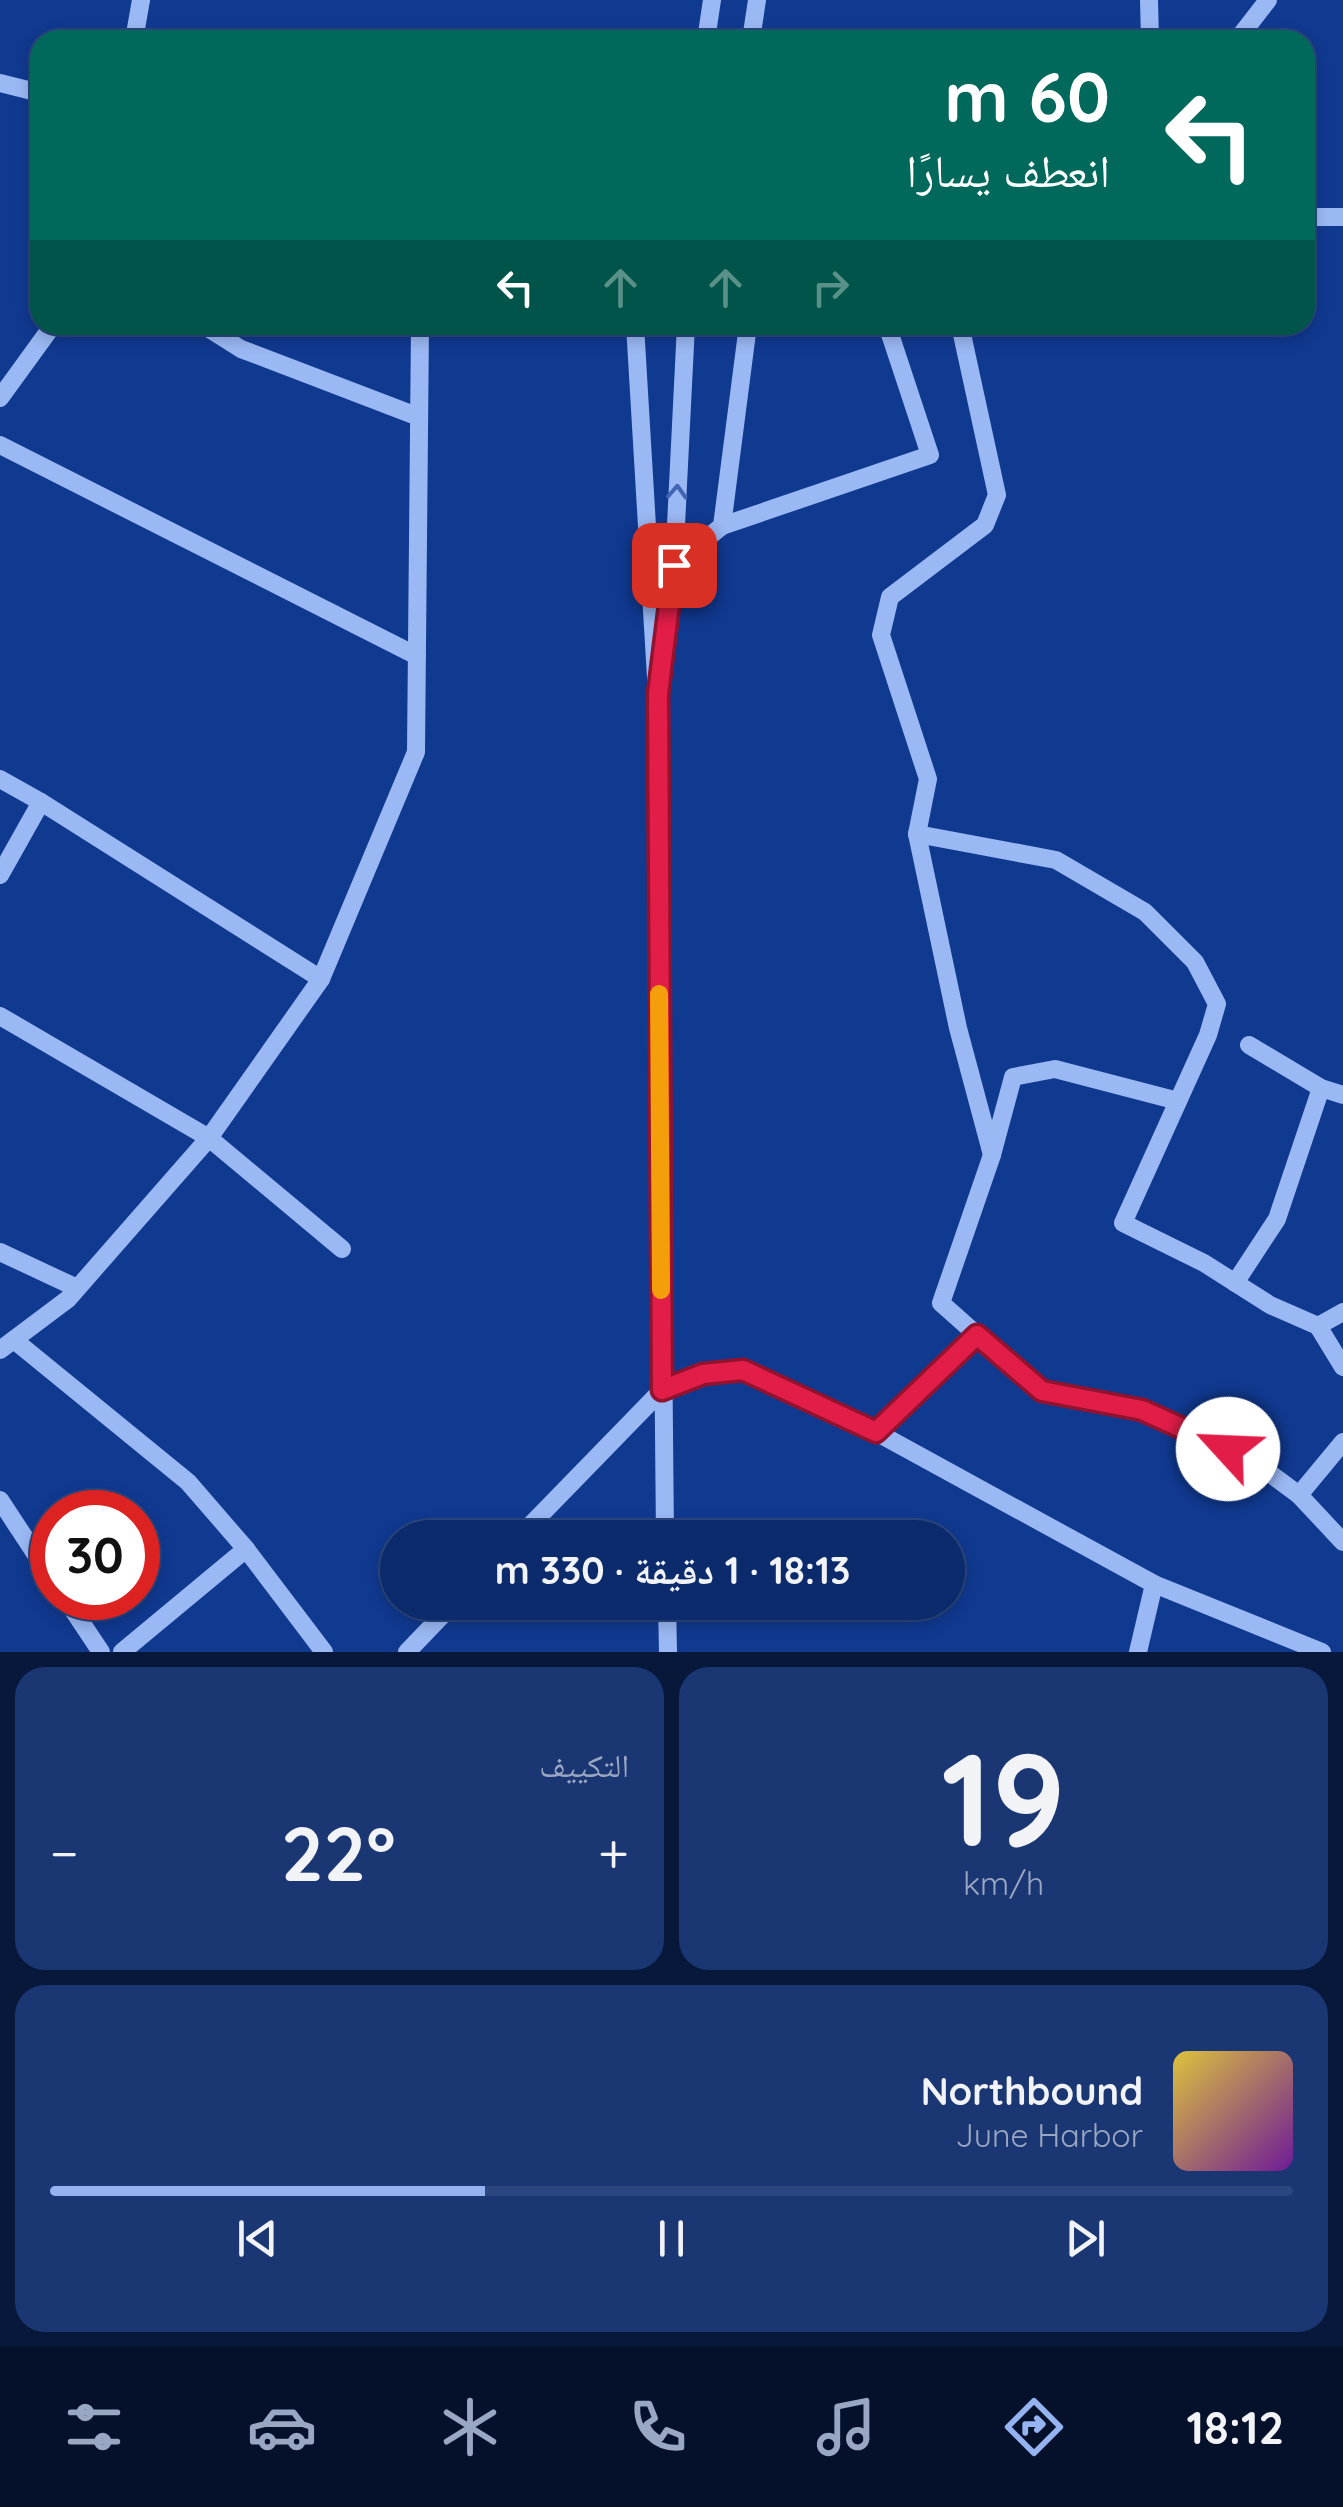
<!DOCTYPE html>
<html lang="ar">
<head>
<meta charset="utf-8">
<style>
  :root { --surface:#0c2b6c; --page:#1a3774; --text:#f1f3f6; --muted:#9aa7c2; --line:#2c477f; --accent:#95b2f1 }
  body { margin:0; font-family:Quicksand,"Noto Naskh Arabic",sans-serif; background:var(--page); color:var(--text); direction:rtl; height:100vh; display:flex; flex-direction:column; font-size:38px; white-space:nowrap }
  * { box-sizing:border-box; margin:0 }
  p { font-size:32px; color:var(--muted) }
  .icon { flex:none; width:55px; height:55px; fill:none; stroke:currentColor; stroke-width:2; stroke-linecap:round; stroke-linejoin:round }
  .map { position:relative; height:1652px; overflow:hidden; direction:ltr }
  .sheet { display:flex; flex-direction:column; gap:15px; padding:15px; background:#07183b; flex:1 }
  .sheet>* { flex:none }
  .top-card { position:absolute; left:30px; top:30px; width:1285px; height:305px; border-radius:30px; box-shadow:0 5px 15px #0003,0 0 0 2px var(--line); direction:rtl; background:#00695c; color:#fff; overflow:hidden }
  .speed { position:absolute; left:30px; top:1490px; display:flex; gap:20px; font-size:50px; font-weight:700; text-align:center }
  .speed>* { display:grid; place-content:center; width:130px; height:130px; border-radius:50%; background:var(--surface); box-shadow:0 5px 15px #0003,0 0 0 2px var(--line); line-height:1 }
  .speed .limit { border:15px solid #d22; background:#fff; color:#111 }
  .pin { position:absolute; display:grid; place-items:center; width:85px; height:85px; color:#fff; margin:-42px; border-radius:20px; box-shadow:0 5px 15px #0006 }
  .me { position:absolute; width:110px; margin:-55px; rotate:295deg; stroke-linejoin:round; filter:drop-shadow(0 0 8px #0008) }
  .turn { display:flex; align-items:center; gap:35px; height:210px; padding:0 40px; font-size:45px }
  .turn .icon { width:130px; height:130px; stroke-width:2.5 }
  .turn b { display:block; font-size:70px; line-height:85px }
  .lanes { display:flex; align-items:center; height:95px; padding:0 40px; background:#0003; justify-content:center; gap:50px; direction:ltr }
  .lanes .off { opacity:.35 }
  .big { font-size:75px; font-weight:800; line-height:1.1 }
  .sheet .card { flex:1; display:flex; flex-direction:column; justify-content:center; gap:15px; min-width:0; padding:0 35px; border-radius:30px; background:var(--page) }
  .sheet .dial { align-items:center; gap:0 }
  .dial b { font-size:130px; line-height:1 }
  .song { display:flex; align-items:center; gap:30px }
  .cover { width:120px; height:120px; border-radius:15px; background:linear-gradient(135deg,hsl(50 70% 55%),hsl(280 70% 35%)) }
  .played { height:10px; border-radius:5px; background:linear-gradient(90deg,var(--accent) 35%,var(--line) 35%) }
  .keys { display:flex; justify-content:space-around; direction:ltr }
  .heat { display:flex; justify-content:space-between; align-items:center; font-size:55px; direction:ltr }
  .sheet .tiles { flex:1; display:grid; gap:15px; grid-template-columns:1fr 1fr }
  .card:last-child { grid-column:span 2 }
  .trip { position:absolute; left:380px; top:1520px; width:585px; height:100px; border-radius:50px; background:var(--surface); box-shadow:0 5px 15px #0003,0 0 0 2px var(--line); font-weight:800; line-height:100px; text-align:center; direction:rtl }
  .dock { display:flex; height:160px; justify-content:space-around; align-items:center; background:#05112b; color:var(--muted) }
  .dock .icon { width:70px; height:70px }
  .dock .on { color:var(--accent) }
  .dock b { font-size:45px; color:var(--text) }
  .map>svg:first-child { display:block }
</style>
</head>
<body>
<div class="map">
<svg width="1343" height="1652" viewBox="0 0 1343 1652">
  <rect width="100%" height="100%" fill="#103990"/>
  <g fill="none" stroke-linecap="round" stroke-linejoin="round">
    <g stroke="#9ab8f3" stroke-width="18">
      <path d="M 1149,0 L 1150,40"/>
      <path d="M 134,40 L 141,0"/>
      <path d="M 706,40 L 712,0"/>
      <path d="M 751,40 L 757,0"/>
      <path d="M 1237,40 L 1268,0"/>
      <path d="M 0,83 L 40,93"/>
      <path d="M 1305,217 L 1343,217"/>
      <path d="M 203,325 L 241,349 L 419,417"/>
      <path d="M 635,325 L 657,694 L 665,1538"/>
      <path d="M 960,325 L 997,495 L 985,525 L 890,597 L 881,635 L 928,779 L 917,834 L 958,1028 L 992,1155"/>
      <path d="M 0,398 L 53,325"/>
      <path d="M 0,445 L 417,656"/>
      <path d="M 722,526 L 930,455 L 887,325"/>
      <path d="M 674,565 L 722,526 L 748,325"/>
      <path d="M 663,649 L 674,565 L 686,325"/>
      <path d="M 0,779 L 41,802 L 321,979"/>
      <path d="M 917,834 L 1056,860 L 1145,912 L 1195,962 L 1217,1004 L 1208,1035 L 1123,1223 L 1204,1263 L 1270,1305 L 1318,1326 L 1343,1367"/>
      <path d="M 0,875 L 41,802"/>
      <path d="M 0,1016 L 209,1138 L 342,1249"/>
      <path d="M 1249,1045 L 1321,1088 L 1343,1095"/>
      <path d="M 0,1252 L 77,1288"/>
      <path d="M 1235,1283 L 1277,1219 L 1321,1088"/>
      <path d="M 1318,1326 L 1343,1312"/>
      <path d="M 977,1335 L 1042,1391 L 1143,1410 L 1256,1463 L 1299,1495 L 1343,1542"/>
      <path d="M 14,1340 L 188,1482 L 246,1549 L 324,1652"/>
      <path d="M 0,1350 L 68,1299 L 209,1138 L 321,979 L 416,752 L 420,325"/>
      <path d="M 876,1432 L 977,1335 L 941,1303 L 992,1155 L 1013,1077 L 1055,1069 L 1178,1101"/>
      <path d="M 1299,1495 L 1343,1442"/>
      <path d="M 0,1500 L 52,1579"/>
      <path d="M 518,1538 L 662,1390 L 703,1374 L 743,1371 L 876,1432 L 1154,1584 L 1322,1652"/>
      <path d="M 65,1598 L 101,1652"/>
      <path d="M 667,1602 L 668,1652"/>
      <path d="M 122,1652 L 246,1549"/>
      <path d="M 407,1652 L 455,1602"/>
      <path d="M 1138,1652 L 1154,1584"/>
    </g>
  </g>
  <defs><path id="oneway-chevron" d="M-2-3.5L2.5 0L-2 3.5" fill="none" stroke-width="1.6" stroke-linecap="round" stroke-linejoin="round" transform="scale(2.5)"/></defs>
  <use stroke="#4065b3" href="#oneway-chevron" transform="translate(677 492) rotate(-87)"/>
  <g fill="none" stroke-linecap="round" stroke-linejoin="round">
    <g stroke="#92132f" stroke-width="25">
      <path id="route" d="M 674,565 L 658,694 L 662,1390 L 703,1374 L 743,1370 L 876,1432 L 977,1335 L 1042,1391 L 1142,1410 L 1228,1449"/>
    </g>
    <use href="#route" stroke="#e11d48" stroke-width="18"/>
    <path stroke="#f59e0b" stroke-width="18" d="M 659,994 L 661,1290"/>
  </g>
</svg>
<div class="speed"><div class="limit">30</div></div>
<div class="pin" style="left:674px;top:565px;background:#d93025"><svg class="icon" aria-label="arrive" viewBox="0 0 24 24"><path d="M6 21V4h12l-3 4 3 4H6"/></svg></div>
<svg class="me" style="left:1228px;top:1449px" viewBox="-20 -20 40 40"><circle r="19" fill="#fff"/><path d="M0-13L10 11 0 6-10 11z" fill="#e11d48"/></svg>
<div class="trip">18:13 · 1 دقيقة · 330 m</div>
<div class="top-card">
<div class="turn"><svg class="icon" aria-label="left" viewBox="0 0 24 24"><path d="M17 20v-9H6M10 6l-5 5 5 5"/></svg><div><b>60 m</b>انعطف يسارًا</div></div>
<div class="lanes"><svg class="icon" aria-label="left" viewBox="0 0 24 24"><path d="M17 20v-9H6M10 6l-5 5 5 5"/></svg><svg class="icon off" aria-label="ahead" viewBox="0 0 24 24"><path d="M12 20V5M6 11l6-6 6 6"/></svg><svg class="icon off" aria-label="ahead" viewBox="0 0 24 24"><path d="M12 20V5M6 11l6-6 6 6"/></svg><svg class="icon off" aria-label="right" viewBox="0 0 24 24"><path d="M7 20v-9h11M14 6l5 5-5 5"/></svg></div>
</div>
</div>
<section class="sheet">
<div class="tiles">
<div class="card dial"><b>19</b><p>km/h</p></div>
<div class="card"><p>التكييف</p>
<div class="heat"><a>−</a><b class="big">22°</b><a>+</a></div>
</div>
<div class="card">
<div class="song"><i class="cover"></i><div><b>Northbound</b><p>June Harbor</p></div></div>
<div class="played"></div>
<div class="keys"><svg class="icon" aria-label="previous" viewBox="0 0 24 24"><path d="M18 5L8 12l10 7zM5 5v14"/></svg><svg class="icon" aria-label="pause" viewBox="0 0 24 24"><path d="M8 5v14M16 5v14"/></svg><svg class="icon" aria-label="next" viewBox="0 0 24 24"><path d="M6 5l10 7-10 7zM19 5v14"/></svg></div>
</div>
</div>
</section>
<nav class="dock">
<b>18:12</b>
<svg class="icon on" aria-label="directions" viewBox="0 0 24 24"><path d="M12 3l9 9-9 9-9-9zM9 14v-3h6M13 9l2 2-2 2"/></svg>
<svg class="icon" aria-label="music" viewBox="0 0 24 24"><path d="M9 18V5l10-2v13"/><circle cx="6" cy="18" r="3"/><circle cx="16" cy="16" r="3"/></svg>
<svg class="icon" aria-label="phone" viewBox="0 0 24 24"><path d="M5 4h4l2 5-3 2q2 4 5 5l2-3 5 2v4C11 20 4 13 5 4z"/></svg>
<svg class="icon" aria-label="climate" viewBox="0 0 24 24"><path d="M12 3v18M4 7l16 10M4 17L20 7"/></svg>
<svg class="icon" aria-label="car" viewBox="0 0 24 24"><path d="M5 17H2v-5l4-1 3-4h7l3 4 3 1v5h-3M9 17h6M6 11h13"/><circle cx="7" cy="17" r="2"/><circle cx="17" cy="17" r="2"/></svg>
<svg class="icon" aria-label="filters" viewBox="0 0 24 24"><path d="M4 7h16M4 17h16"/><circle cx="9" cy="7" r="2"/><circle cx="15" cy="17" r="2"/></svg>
</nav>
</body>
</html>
